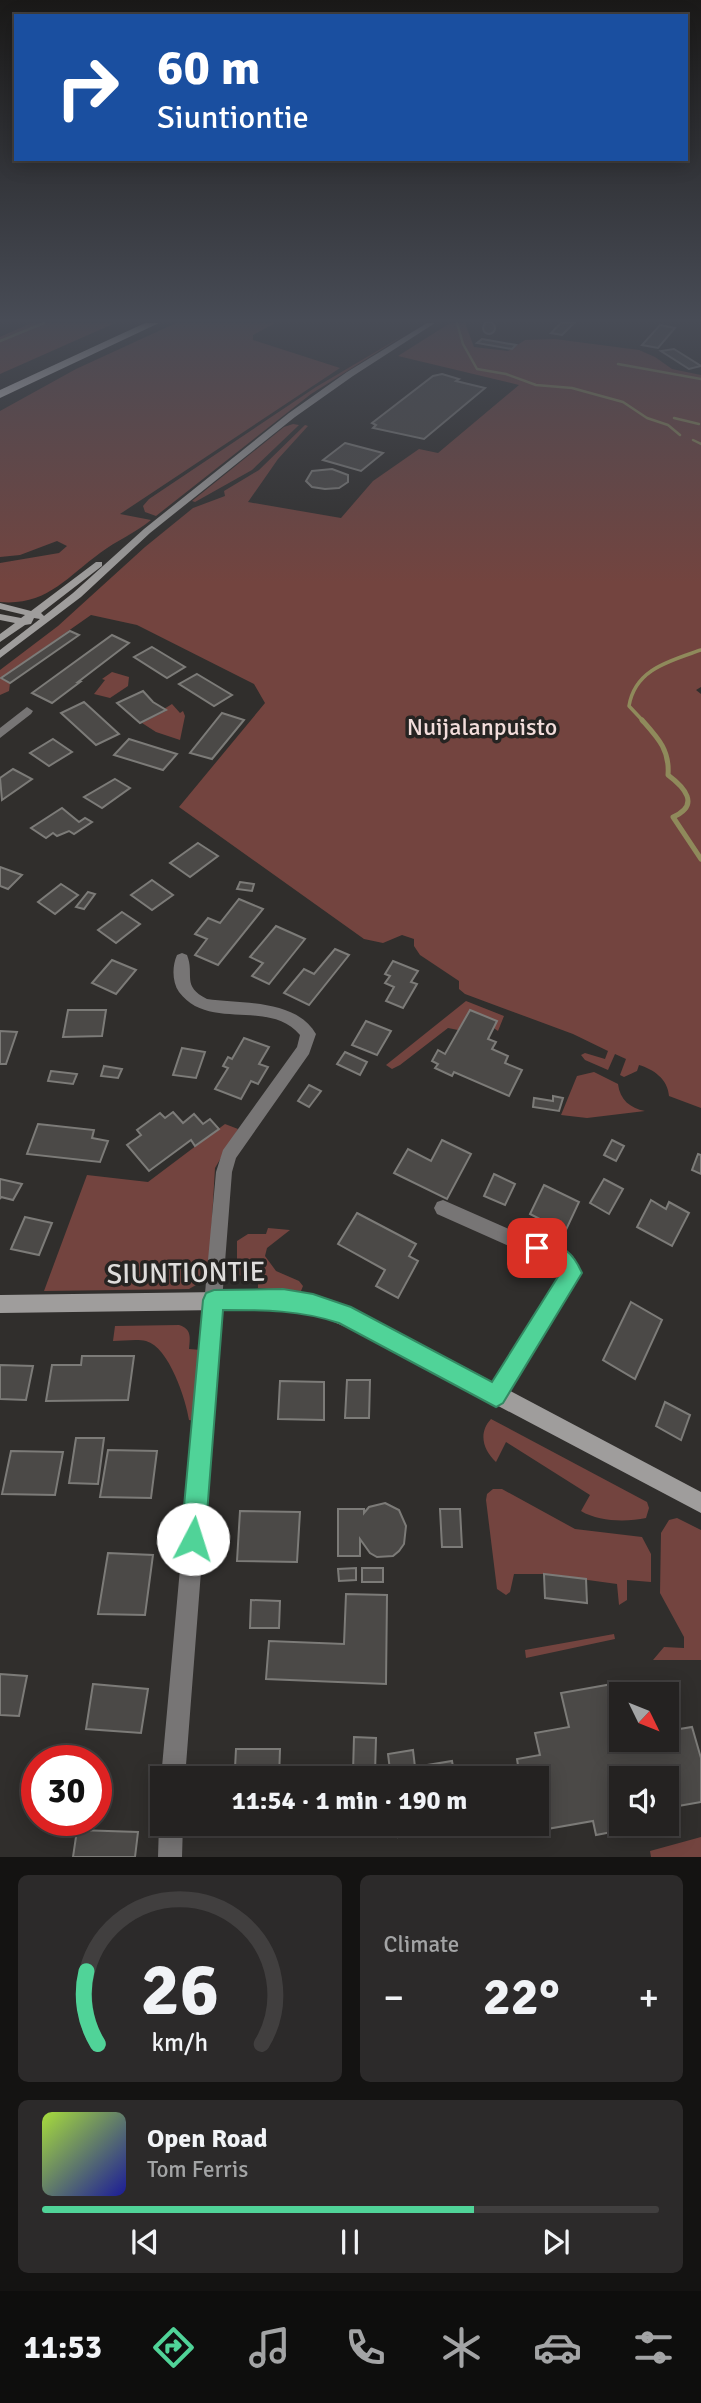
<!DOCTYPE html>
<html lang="en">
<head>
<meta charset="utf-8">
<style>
  :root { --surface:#242221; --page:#2c2a2a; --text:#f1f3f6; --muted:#a3a4a5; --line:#413f3f; --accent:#50d398 }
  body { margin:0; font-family:Signika,sans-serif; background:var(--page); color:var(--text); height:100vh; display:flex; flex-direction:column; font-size:26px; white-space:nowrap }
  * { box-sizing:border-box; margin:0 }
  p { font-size:23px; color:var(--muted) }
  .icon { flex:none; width:38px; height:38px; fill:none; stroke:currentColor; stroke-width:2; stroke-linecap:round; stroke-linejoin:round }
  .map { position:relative; height:1857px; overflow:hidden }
  .side { display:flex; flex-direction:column; gap:18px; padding:18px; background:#141312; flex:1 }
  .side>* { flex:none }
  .banner { position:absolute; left:14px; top:14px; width:674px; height:147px; border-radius:0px; box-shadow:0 4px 18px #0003,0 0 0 2px var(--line); background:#1a4fa0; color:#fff; overflow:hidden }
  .needle { width:46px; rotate:133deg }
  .fabs { position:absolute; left:609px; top:1682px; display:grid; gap:14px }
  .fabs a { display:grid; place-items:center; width:70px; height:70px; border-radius:0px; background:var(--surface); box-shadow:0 4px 18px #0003,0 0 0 2px var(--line); font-size:35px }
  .speed { position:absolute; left:21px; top:1745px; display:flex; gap:14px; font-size:35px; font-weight:700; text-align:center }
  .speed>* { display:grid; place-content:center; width:91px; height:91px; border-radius:50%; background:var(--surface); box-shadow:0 4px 18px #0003,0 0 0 2px var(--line); line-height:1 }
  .speed .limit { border:10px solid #d22; background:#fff; color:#111 }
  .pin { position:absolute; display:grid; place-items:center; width:60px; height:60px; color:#fff; margin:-30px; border-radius:14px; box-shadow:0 4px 10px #0006 }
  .me { position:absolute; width:77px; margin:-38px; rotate:5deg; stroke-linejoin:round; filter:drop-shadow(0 0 5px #0008) }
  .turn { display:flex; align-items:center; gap:24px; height:147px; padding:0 28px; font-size:32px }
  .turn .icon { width:91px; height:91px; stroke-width:2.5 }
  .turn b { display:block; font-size:49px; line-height:60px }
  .big { font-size:52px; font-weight:700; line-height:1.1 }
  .side .widget { flex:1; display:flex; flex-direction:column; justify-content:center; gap:10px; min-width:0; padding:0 24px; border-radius:10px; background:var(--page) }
  .side .dial { align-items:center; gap:0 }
  .dial svg { height:182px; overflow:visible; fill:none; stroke:var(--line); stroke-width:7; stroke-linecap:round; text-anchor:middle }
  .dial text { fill:var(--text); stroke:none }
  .song { display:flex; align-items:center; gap:21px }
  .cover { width:84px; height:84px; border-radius:10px; background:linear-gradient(135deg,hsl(80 70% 55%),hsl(240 70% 35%)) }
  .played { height:7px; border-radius:4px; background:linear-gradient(90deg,var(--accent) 70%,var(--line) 70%) }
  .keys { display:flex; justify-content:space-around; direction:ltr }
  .heat { display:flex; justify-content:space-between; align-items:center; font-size:38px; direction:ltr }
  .side .tiles { flex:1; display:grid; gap:18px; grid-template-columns:1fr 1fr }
  .widget:last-child { grid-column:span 2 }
  .trip { position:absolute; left:150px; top:1766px; width:399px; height:70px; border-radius:0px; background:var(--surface); box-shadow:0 4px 18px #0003,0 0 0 2px var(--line); font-weight:700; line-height:70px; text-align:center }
  .menu { display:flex; height:112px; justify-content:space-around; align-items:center; background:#0e0e0d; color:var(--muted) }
  .menu .icon { width:49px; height:49px }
  .menu .current { color:var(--accent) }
  .menu b { font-size:32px; color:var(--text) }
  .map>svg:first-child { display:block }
</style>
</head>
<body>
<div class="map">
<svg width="701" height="1857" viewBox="0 0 701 1857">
  <rect width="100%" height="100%" fill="#302e2c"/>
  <g fill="#73443f">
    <path d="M 31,323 L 115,323 L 0,374 L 0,337 Z"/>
    <path d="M 176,323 L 275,323 L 253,335 L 253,340 L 340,368 L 120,514 L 151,520 C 135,533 116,541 100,553 C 66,578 46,606 0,602 L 0,563 L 59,553 L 67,546 L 57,541 L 20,555 L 0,557 L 0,411 L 76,369 Z"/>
    <path d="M 450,323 L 465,323 L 474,347 L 508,351 L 525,340 L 555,339 L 639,350 L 655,357 L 672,369 L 701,375 L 701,687 L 696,690 L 701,694 L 701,1108 L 669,1096 C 668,1079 653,1069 639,1065 L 637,1071 L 624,1077 L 620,1075 L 626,1059 L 615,1054 L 608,1070 L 585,1060 L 581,1055 L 585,1053 L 605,1059 L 608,1051 L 573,1034 L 465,994 L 459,989 L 459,981 L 420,955 L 414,946 L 414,939 L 402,935 L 383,943 L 364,939 L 179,807 L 265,703 L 254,684 L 137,625 L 91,615 L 1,678 L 10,683 L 9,691 L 0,695 L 0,670 L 58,626 L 145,547 L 193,508 L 225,496 L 224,491 L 259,470 L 305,425 L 308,426 L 278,459 L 248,502 L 341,518 L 373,481 L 419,449 L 438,453 L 519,385 L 398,356 Z"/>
    <path d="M 406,334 L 311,394 L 156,516 L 145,512 L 143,506 L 149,499 L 316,387 Z"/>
    <path d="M 293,424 L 299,425 L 252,470 L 195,502 L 192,501 L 284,427 Z"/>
    <path d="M 112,672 L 129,677 L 128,686 L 110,698 L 94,694 L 105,680 L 102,679 Z"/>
    <path d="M 172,704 L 180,713 L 183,711 L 185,716 L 180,740 L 156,732 L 142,723 L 166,711 L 164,709 Z"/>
    <path d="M 466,1001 L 504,1016 L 498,1031 L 470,1011 L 458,1030 L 448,1028 L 400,1065 L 392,1069 L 386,1065 Z"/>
    <path d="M 594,1072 L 618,1084 C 620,1100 630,1108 645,1111 L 587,1118 L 561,1115 L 577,1076 Z"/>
    <path d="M 225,1124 L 238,1129 L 215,1168 L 209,1270 L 203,1281 L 189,1289 L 44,1291 L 87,1175 L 148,1182 Z"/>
    <path d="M 268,1228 L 290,1230 L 267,1248 L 265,1256 L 276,1271 L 299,1281 L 303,1286 L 301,1291 L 258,1288 L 258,1279 L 237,1275 L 237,1241 L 248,1234 L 266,1234 Z"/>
    <path d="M 179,1325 C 192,1329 190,1338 189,1349 L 201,1350 L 195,1421 L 189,1420 C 186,1400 169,1347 146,1341 C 137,1339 123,1341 113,1341 L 115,1326 Z"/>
    <path d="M 491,1419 L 647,1502 L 649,1508 L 646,1518 C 627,1522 599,1522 581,1511 L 590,1495 L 506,1442 L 496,1462 C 483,1450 478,1433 491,1419 Z"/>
    <path d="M 493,1489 L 502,1489 L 575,1529 L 642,1537 L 651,1554 L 651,1582 L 627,1580 L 627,1600 L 619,1605 L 617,1584 L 544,1574 L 514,1574 L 510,1592 L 506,1595 L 497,1589 L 486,1500 L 487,1494 Z"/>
    <path d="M 677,1518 L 701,1530 L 701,1660 L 653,1660 L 664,1647 L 684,1648 L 684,1637 L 660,1593 L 661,1533 L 669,1520 Z"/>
    <path d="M 614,1634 L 615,1639 L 526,1658 L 525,1650 Z"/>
    <path d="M 701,1837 L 701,1857 L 651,1857 L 650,1851 Z"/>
  </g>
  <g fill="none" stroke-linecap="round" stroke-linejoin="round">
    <g stroke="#8f8a5b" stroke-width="2.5">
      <path d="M 457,323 L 463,344 L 477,369 L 506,374 L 536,385 L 572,388 L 623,402 L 647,418 L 668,425 L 680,435"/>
      <path d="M 0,341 L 44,323"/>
      <path d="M 618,364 L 701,379"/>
      <path d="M 674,418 L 699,424"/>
      <path d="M 693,440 L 701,444"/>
    </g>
    <path stroke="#8f8a5b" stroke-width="3.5" d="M 644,722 L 629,706 C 635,669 670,661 701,650"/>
    <path stroke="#8f8a5b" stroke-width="5" d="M 642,720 C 658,738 670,750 668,775 C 684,787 701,805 673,817 L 701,859"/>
  </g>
  <g fill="#4b4947" stroke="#7c7b78" stroke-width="2">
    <circle cx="489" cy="328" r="6"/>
    <path d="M 561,323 L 574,323 L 562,335 L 551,333 Z"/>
    <path d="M 660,325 L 675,328 L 658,348 L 642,345 Z"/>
    <path d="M 482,339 L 516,345 L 512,349 L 477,343 Z"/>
    <path d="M 674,349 L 701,366 L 689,369 L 661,351 Z"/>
    <path d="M 442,374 L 459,379 L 456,381 L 485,388 L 424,439 L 373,428 L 376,425 L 372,423 L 433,376 Z"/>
    <path d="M 345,443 L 383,453 L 361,471 L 323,460 Z"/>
    <path d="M 332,469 L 348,475 L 348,482 L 339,488 L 325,489 L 312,487 L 306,481 L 312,471 Z"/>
    <path d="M 70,631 L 79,635 L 10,683 L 1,678 Z"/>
    <path d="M 112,635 L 129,643 L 78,682 L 80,682 L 52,703 L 32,693 Z"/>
    <path d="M 152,647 L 185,667 L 167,678 L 134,657 Z"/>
    <path d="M 197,674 L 232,695 L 214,706 L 179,684 Z"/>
    <path d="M 143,691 L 153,702 L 166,710 L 140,723 L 117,703 Z"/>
    <path d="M 84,702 L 119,734 L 96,745 L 61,713 Z"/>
    <path d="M 222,713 L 244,720 L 212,759 L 190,753 Z"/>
    <path d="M 53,739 L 72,752 L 49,766 L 30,753 Z"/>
    <path d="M 129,739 L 177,754 L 163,770 L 114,755 Z"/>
    <path d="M 13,769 L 32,779 L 2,800 L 0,778 Z"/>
    <path d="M 115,779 L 130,788 L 102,808 L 84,797 Z"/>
    <path d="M 62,808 L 79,822 L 85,818 L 92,822 L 74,834 L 69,831 L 57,836 L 53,833 L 46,838 L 31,828 Z"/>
    <path d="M 198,843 L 218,856 L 190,877 L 170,863 Z"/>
    <path d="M 0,867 L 22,875 L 8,889 L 0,886 Z"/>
    <path d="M 152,880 L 173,895 L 152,910 L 131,895 Z"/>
    <path d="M 240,882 L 254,884 L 252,891 L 237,889 Z"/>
    <path d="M 61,884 L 78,895 L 55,914 L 38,902 Z"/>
    <path d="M 88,892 L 95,894 L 84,909 L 76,907 Z"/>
    <path d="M 239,899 L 263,909 L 218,965 L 195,955 L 207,939 L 195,934 L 208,918 L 220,923 Z"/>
    <path d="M 122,912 L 140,924 L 116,943 L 98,930 Z"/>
    <path d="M 276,926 L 305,939 L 269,984 L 252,976 L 263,963 L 250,957 Z"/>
    <path d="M 335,949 L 349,955 L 309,1005 L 284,993 L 304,969 L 314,974 Z"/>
    <path d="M 112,960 L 136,970 L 116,994 L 92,983 Z"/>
    <path d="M 393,961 L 418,971 L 411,982 L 417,984 L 403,1008 L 386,1001 L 394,987 L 385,983 L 390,976 L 385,974 Z"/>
    <path d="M 68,1010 L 106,1010 L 102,1036 L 63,1037 Z"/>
    <path d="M 470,1010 L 497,1021 L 488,1039 L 496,1042 L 492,1049 L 508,1056 L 505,1063 L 522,1070 L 509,1096 L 454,1072 L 452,1076 L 435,1068 L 438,1064 L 432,1061 L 438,1050 L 445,1054 Z"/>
    <path d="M 366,1021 L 391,1031 L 377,1055 L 352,1045 Z"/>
    <path d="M 0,1031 L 17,1032 L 6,1064 L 0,1064 Z"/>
    <path d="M 244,1038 L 269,1047 L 259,1064 L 268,1067 L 258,1084 L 251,1081 L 241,1099 L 215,1089 L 228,1068 L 223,1066 L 228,1057 L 232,1059 Z"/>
    <path d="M 182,1048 L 205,1052 L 196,1078 L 173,1075 Z"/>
    <path d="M 345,1052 L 367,1062 L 360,1075 L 337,1064 Z"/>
    <path d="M 104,1066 L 122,1069 L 118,1078 L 101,1076 Z"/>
    <path d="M 51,1071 L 77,1074 L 73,1084 L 48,1081 Z"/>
    <path d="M 309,1085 L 321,1091 L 309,1107 L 298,1101 Z"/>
    <path d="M 553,1096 L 563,1098 L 559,1111 L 533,1107 L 534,1098 L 553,1101 Z"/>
    <path d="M 173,1112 L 183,1123 L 194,1114 L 203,1124 L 210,1119 L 219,1129 L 195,1146 L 191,1140 L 149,1171 L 127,1145 L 141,1135 L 137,1130 L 160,1113 L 165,1118 Z"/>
    <path d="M 38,1124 L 94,1130 L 92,1138 L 108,1141 L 100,1162 L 27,1154 Z"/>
    <path d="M 442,1140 L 471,1154 L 447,1199 L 394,1173 L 408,1149 L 431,1161 Z"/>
    <path d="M 612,1140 L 624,1146 L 616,1161 L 604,1155 Z"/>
    <path d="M 698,1154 L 701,1155 L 701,1174 L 692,1170 Z"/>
    <path d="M 494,1174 L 515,1184 L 505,1205 L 484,1196 Z"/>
    <path d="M 0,1179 L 22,1184 L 13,1200 L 1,1197 L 0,1199 Z"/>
    <path d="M 604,1179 L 623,1189 L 609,1214 L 590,1203 Z"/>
    <path d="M 544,1185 L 579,1202 L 565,1232 L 530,1214 Z"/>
    <path d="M 651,1200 L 666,1209 L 669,1202 L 689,1213 L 672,1246 L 637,1227 Z"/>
    <path d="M 357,1213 L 416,1244 L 409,1256 L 418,1261 L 398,1298 L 376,1286 L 385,1270 L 338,1244 Z"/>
    <path d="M 25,1217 L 52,1223 L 39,1255 L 11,1249 Z"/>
    <path d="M 631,1302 L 662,1320 L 635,1379 L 603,1360 Z"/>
    <path d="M 82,1356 L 134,1356 L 128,1400 L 46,1401 L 52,1365 L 81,1365 Z"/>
    <path d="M 0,1365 L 33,1366 L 26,1400 L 0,1399 Z"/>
    <path d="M 347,1380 L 370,1380 L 369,1418 L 345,1418 Z"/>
    <path d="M 280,1381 L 324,1382 L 324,1420 L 278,1419 Z"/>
    <path d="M 665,1402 L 690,1415 L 681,1440 L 656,1426 Z"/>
    <path d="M 76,1438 L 104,1438 L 98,1484 L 69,1483 Z"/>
    <path d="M 108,1450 L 157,1451 L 151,1498 L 100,1497 Z"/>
    <path d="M 11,1451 L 63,1452 L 55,1495 L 2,1494 Z"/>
    <path d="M 385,1503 L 399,1510 L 406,1526 L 404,1544 L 399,1551 L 393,1556 L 377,1557 L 370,1553 L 360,1539 L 360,1556 L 338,1556 L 338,1509 L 364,1509 L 364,1513 L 369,1507 Z"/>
    <path d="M 440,1509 L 460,1509 L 462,1547 L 442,1547 Z"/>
    <path d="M 240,1511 L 300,1512 L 297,1562 L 237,1561 Z"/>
    <path d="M 108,1553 L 153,1555 L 145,1615 L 98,1614 Z"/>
    <path d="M 356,1568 L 356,1580 L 339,1581 L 338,1569 Z"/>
    <rect x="362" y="1568" width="21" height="14"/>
    <path d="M 544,1574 L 586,1579 L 587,1603 L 545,1598 Z"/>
    <path d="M 346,1594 L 387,1595 L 386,1684 L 266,1679 L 269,1641 L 344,1644 Z"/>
    <path d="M 251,1600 L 280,1601 L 279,1628 L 250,1628 Z"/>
    <path d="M 0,1674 L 27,1676 L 19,1716 L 0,1715 Z"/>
    <path d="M 618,1683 L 621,1695 L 621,1740 L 667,1740 L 667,1731 L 692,1727 L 701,1758 L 701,1802 L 667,1808 L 667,1778 L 621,1778 L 621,1824 L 643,1824 L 643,1826 L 596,1835 L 593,1821 L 530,1832 L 529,1824 L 537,1824 L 537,1778 L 520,1778 L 517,1759 L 540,1755 L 535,1733 L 569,1727 L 561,1693 Z"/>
    <path d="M 93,1684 L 148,1689 L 141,1733 L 86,1729 Z"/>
    <path d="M 354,1737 L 376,1738 L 375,1773 L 353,1772 Z"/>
    <path d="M 236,1749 L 280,1749 L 279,1778 L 220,1778 L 221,1768 L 235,1768 Z"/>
    <path d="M 413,1750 L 415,1767 L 452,1761 L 455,1778 L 391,1778 L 388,1754 Z"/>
    <path d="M 396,1824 L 462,1824 L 462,1826 L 398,1837 Z"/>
    <path d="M 77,1830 L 138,1832 L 135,1857 L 73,1857 Z"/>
  </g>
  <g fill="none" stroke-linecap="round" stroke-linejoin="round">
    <g fill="#777575" fill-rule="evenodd">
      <path d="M 27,707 L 33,711 L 31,714 L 0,738 L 0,728 Z"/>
      <path d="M 182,953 L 187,955 C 195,975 181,986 207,999 C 241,1004 296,999 316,1034 L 309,1054 L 236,1158 L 232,1172 L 185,1778 L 163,1778 L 163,1782 L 161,1778 L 216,1172 L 223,1150 L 297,1047 L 300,1035 C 269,998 209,1032 179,992 C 172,982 172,966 177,955 Z"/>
      <path d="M 443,1200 L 520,1234 L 563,1249 L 573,1256 L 581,1274 L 503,1403 L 496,1406 L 489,1403 L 486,1396 L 489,1389 L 563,1273 L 561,1268 L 551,1262 L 511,1247 L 437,1214 L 434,1208 L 437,1202 Z"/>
      <path d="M 163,1815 L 163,1824 L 183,1824 L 182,1857 L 158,1857 L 159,1824 Z"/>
    </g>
    <g fill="#9f9d9c" fill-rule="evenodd">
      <path d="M 427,323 L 435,323 L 353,376 L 295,417 L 150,533 L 81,597 L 0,658 L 0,650 L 40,619 L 34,618 L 31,624 L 25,625 L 0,642 L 0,634 L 15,623 L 0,620 L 0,614 L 21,618 L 25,615 L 0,609 L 0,603 L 31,611 L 96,562 L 102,562 L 102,566 L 41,613 L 44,616 L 73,593 L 144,529 L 289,413 L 347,372 Z"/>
      <path d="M 283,1291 L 313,1295 L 376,1320 L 701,1492 L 701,1513 L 362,1334 L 313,1313 L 283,1309 L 0,1313 L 0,1295 Z"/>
    </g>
    <path fill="#dbd7d6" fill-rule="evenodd" d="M 145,323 L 159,323 L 0,398 L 0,390 Z"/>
  </g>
  <linearGradient id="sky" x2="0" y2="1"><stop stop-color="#1a1918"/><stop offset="0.55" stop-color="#484c56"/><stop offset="1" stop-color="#484c56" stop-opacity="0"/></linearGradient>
  <rect width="701" height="583" fill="url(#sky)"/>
  <path fill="#50d398" stroke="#348963" stroke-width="2" d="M 537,1239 C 562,1247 571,1248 582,1273 L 503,1403 L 496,1407 L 339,1323 C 300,1310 264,1310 223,1310 L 205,1539 L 201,1548 L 193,1551 L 184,1548 L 181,1539 L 203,1300 L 206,1293 L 214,1290 L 283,1289 L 313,1294 L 351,1307 L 492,1382 L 561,1272 L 551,1263 L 530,1255 L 527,1248 L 530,1241 Z"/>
  <g text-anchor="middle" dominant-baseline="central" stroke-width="7" stroke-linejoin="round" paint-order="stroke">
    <g font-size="24" fill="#f2dddb" stroke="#262422">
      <text x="482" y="727">Nuijalanpuisto</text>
    </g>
    <g font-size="28" fill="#dfdddc" stroke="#262422">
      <text transform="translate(186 1273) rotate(-1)">SIUNTIONTIE</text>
    </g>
  </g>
</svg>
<div class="fabs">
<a><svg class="needle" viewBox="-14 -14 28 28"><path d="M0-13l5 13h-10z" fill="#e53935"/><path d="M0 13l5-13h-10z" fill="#a3a4a5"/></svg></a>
<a><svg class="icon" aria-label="sound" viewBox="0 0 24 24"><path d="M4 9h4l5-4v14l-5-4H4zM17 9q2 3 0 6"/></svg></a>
</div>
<div class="speed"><div class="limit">30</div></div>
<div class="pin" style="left:537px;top:1248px;background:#d93025"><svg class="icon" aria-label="arrive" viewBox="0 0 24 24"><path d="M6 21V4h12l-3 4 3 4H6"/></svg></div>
<svg class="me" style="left:193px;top:1539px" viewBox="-20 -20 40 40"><circle r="19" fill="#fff"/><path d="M0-13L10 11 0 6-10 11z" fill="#50d398"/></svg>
<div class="trip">11:54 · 1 min · 190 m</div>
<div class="banner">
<div class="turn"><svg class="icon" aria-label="right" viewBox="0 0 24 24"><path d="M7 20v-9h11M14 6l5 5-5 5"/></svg><div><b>60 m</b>Siuntiontie</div></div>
</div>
</div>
<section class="side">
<div class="tiles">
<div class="widget dial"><svg viewBox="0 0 100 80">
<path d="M14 69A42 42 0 1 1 86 69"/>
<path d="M14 69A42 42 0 0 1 9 37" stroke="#50d398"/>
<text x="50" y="56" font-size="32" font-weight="700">26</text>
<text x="50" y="72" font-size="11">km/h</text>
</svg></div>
<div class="widget"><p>Climate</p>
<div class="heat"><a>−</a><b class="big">22°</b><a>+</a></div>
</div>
<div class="widget">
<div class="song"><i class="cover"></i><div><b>Open Road</b><p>Tom Ferris</p></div></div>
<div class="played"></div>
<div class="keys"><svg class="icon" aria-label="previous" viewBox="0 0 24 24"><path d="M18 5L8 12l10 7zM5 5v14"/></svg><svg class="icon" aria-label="pause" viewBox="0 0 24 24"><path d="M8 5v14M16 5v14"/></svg><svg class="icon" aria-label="next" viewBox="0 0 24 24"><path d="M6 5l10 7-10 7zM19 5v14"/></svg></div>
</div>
</div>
</section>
<nav class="menu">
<b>11:53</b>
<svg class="icon current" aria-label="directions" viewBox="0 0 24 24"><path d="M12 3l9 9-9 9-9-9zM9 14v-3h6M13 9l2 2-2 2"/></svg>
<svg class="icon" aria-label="music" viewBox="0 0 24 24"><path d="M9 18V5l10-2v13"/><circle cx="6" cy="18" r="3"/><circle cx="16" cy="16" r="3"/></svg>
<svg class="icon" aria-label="phone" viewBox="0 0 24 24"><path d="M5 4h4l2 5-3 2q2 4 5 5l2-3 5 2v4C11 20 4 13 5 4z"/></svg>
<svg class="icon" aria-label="climate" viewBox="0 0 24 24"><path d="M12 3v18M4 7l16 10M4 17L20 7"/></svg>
<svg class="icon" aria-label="car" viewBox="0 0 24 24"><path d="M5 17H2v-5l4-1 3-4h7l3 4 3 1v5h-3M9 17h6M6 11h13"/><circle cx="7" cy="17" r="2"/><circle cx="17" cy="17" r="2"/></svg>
<svg class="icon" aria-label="filters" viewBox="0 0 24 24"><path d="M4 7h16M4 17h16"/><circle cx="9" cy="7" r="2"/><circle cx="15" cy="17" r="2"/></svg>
</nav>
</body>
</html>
